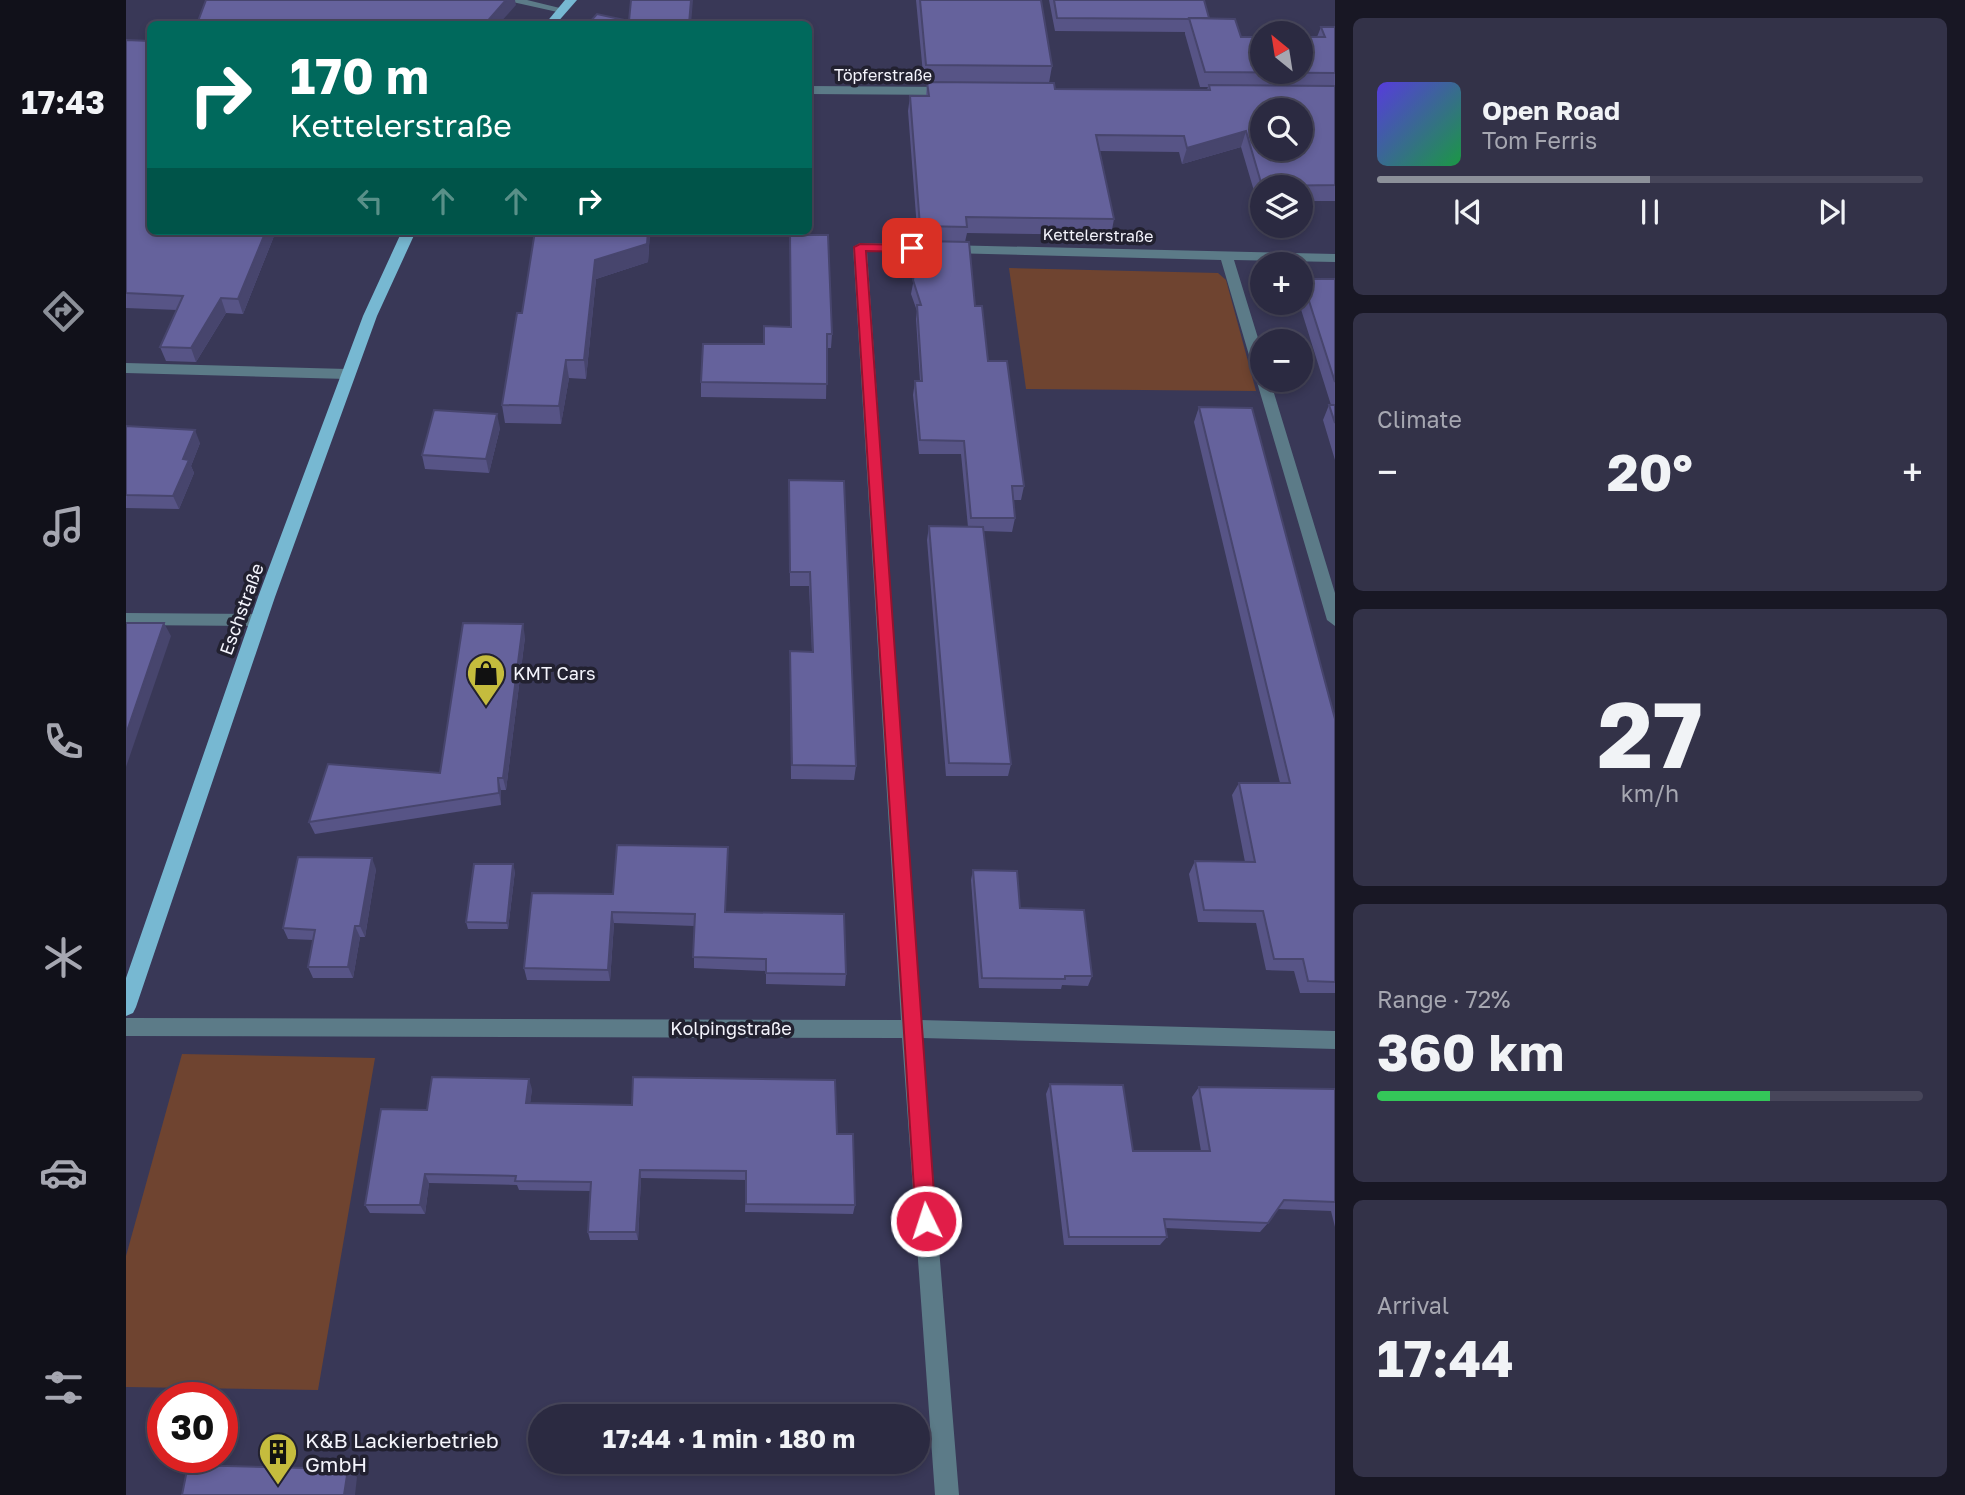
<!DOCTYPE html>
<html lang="en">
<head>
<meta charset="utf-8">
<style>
  :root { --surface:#2b2a41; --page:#333248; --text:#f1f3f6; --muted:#a6a7b1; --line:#47465a; --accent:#8c9099 }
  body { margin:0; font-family:"Golos Text",sans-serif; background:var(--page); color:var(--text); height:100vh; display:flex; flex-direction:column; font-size:26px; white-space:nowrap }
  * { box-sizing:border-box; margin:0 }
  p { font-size:23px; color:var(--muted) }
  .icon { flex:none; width:38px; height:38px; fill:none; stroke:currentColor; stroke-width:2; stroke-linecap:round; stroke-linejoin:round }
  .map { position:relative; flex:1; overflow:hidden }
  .drawer { display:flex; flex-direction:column; gap:18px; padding:18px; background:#181724; width:630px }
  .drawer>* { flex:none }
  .hud { position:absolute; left:21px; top:21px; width:665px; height:214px; border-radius:10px; box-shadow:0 4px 10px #0003,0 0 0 2px var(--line); background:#00695c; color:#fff; overflow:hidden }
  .needle { width:46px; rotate:330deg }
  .buttons { position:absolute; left:1124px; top:21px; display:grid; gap:14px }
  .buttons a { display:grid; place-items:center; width:63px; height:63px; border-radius:50%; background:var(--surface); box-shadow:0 4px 10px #0003,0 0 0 2px var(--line); font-size:35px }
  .speed { position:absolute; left:21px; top:1382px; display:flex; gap:14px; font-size:35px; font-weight:700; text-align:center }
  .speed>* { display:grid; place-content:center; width:91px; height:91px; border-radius:50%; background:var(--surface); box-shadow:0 4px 10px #0003,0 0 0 2px var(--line); line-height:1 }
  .speed .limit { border:10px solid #d22; background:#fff; color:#111 }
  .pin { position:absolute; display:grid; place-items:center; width:60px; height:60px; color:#fff; margin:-30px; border-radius:14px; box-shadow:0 4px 10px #0006 }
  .me { position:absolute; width:77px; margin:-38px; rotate:356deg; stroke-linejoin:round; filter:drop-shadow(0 0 5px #0008) }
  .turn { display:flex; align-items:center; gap:24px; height:147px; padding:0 28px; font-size:32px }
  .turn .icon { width:91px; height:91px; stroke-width:2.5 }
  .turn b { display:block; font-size:49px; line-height:60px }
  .lanes { display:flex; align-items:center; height:66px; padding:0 28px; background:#0003; justify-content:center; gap:35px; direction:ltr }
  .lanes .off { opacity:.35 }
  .big { font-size:52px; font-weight:700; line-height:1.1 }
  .drawer .widget { flex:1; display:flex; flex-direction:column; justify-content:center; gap:10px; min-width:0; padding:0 24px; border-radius:10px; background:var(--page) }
  .drawer .dial { align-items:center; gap:0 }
  .dial b { font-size:91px; line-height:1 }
  .song { display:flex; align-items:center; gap:21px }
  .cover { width:84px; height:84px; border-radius:10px; background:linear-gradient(135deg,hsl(250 70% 55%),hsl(140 70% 35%)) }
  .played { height:7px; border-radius:4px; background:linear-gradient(90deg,var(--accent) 50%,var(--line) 50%) }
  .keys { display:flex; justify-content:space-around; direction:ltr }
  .heat { display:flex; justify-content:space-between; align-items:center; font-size:38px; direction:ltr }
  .charge { height:10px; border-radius:5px; background:linear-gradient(90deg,#34c759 72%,var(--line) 0) }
  .trip { position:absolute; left:402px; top:1404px; width:402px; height:70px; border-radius:35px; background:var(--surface); box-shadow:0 4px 10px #0003,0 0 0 2px var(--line); font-weight:700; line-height:70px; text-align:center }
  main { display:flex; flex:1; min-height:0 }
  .tabs { display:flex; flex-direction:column; width:126px; justify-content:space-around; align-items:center; background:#11111a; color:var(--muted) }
  .tabs .icon { width:49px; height:49px }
  .tabs .active { color:var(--accent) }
  .tabs b { font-size:32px; color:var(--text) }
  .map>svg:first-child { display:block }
</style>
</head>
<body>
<main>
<nav class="tabs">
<b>17:43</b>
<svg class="icon active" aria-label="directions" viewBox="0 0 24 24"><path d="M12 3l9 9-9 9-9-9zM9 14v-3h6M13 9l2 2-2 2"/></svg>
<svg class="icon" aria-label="music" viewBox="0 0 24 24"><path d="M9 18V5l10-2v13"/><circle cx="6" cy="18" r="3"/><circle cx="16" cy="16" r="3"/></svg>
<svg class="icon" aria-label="phone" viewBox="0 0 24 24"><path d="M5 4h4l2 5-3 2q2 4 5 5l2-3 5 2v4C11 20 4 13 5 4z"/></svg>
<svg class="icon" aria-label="climate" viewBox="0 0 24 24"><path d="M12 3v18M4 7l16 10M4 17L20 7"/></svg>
<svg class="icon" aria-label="car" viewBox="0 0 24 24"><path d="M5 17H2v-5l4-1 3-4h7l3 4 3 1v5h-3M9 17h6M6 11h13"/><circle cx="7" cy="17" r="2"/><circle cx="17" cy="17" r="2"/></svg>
<svg class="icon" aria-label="filters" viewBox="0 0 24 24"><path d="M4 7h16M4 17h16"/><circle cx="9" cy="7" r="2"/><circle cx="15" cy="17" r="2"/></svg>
</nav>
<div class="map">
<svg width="1209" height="1495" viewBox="0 0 1209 1495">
  <rect width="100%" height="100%" fill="#393857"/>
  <g fill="#6f4430">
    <path d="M 883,268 L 1092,273 L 1100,280 L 1130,391 L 900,389 Z"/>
    <path d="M 56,1054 L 249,1058 L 192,1390 L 0,1387 L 0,1256 Z"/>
  </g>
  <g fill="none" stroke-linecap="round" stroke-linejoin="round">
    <g fill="#5c7b88" fill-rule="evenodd">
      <path d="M 377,0 L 401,0 L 442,10 L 436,13 Z"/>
      <path d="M 682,86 L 824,87 L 830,91 L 824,95 L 682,94 Z"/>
      <path d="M 734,243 L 1209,254 L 1209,262 L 1108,260 L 1136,351 L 1136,380 L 1144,380 L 1209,593 L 1209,626 L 1201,620 L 1095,260 L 741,251 L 794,1020 L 1209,1031 L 1209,1049 L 796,1038 L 833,1495 L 809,1495 L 776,1038 L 0,1036 L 0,1018 L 775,1020 L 727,247 Z"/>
      <path d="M 0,363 L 221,369 L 228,374 L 221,379 L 0,373 Z"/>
      <path d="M 0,613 L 130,614 L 138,620 L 130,626 L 0,625 Z"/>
    </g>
    <g fill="#77b8d2" fill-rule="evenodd">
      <path d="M 439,0 L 451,0 L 430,24 L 419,24 Z"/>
      <path d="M 276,231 L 290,231 L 251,316 L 149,597 L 10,1007 L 7,1013 L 0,1016 L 0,978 L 132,597 L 237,316 Z"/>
    </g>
  </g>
  <g fill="#575486">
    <path d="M 790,0 L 915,0 L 926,66 L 923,83 L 929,89 L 1081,90 L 1082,87 L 1074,87 L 1059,34 L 1059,32 L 929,31 L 923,0 L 1078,0 L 1083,18 L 1115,37 L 1191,37 L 1195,27 L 1209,27 L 1209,201 L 1174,201 L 1174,187 L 1136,187 L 1136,201 L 1131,201 L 1115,147 L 1056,164 L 1053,152 L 974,151 L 988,219 L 985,235 L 841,233 L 839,242 L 849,306 L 862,361 L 898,486 L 895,500 L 887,500 L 889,518 L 886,532 L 857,531 L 885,764 L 882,776 L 820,776 L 801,540 L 803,526 L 842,527 L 835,454 L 793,454 L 787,395 L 789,381 L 794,381 L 790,319 L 791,311 L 785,294 L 795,242 L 792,242 L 782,111 L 784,96 L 800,96 L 801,85 L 798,84 Z"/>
    <path d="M 0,40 L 24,231 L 150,231 L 117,314 L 100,313 L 70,362 L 40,361 L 34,347 L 51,310 L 0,308 Z"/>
    <path d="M 409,231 L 524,231 L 522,262 L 470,279 L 460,379 L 443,378 L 435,424 L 379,423 L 376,405 L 396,313 Z"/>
    <path d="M 664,235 L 706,334 L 705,348 L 701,348 L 700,399 L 575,397 L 575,382 L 664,327 Z"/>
    <path d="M 1176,279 L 1209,279 L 1209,460 L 1197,420 L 1203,405 L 1205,405 L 1173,303 L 1174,303 L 1174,284 Z"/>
    <path d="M 1073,407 L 1209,719 L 1209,993 L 1174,993 L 1168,971 L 1140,970 L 1130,923 L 1072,922 L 1063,874 L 1069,861 L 1119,862 L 1106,795 L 1113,783 L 1154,783 L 1068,422 Z"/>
    <path d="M 0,426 L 74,443 L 65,466 L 68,473 L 53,509 L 0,508 Z"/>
    <path d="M 374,428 L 363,473 L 299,469 L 296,455 Z"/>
    <path d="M 663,480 L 730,766 L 728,780 L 665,779 L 664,651 L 686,652 L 683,586 L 664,586 Z"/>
    <path d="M 399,637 L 380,790 L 375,790 L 375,805 L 189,834 L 183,822 L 314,773 Z"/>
    <path d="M 250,869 L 239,937 L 234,937 L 227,978 L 187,978 L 182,967 L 187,940 L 162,939 L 157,928 Z"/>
    <path d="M 847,870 L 894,908 L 966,976 L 962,986 L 936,985 L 935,989 L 853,988 L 845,880 Z"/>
    <path d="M 389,871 L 382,929 L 342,929 L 340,922 Z"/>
    <path d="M 406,893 L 600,912 L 720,974 L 719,986 L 640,984 L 640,971 L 568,968 L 568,926 L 488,923 L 484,981 L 401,980 L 398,968 Z"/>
    <path d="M 924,1084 L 1007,1151 L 1075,1151 L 1066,1097 L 1073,1087 L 1209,1089 L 1209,1227 L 1205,1211 L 1152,1209 L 1142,1223 L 1134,1232 L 1039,1228 L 1041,1237 L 1034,1245 L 938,1245 L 920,1094 Z"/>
    <path d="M 406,1089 L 404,1103 L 711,1134 L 729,1205 L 727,1214 L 619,1212 L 620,1180 L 515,1178 L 512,1240 L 464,1240 L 462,1232 L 464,1191 L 393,1190 L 391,1185 L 303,1183 L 299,1214 L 244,1213 L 239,1205 L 301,1110 Z"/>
  </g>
  <g fill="#47456d">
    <path d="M 380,0 L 389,0 L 390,5 L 373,24 L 359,24 Z"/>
    <path d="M 565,0 L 567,0 L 565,24 L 563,24 Z"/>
    <path d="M 1120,131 L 1115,147 L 1056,164 L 1061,148 Z"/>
    <path d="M 140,231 L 150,231 L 117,314 L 112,299 Z"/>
    <path d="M 522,231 L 524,231 L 522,262 L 470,279 L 460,379 L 458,360 L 469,260 Z"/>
    <path d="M 95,298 L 100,313 L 70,362 L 65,348 Z"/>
    <path d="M 440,360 L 443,378 L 435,424 L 433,406 Z"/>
    <path d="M 371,414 L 374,428 L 363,473 L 360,459 Z"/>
    <path d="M 69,430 L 74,443 L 65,466 L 68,473 L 53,509 L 47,496 L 57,459 Z"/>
    <path d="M 38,623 L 45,636 L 0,767 L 0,734 Z"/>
    <path d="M 397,624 L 399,637 L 380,790 L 377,778 Z"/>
    <path d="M 372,778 L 375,790 L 375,805 L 373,793 Z"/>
    <path d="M 246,858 L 250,869 L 239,937 L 234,926 Z"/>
    <path d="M 387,864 L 389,871 L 382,929 L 381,923 Z"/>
    <path d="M 486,912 L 488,923 L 484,981 L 482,970 Z"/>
    <path d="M 229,926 L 234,937 L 227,978 L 222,967 Z"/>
    <path d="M 403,1079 L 406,1089 L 403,1113 L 400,1103 Z"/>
    <path d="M 514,1170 L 515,1178 L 512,1240 L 510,1232 Z"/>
    <path d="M 299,1174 L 303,1183 L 299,1214 L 294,1205 Z"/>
    <path d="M 222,1469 L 231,1477 L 229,1495 L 218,1495 Z"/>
  </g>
  <g fill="#65629c" stroke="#47456d" stroke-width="2" fill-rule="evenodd">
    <path d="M 80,0 L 380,0 L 359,24 L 71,24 Z"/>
    <path d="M 505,0 L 565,0 L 563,24 L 462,24 L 471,14 L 503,21 Z"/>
    <path d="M 794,0 L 915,0 L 926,66 L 800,65 Z"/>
    <path d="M 928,0 L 1078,0 L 1083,18 L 1063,18 L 1063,19 L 931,18 Z"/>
    <path d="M 1063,18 L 1109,19 L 1115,37 L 1136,37 L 1136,72 L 1174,72 L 1174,37 L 1199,37 L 1195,27 L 1209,27 L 1209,73 L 1079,72 Z"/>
    <path d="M 0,40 L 24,41 L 24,231 L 140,231 L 112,299 L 95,298 L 65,348 L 34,347 L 57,296 L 0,293 Z"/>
    <path d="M 801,82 L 928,83 L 929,89 L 1084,90 L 1083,85 L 1209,86 L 1209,185 L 1136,186 L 1120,131 L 1061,148 L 1058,136 L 970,135 L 988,219 L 840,217 L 841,227 L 794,226 L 784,96 L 803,96 ZM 1136,110 L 1174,110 L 1174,149 L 1136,149 Z"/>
    <path d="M 409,231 L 522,231 L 521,244 L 469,260 L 458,360 L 440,360 L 433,406 L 376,405 L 391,313 L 396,313 Z"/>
    <path d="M 664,235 L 702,235 L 706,334 L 701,334 L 701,384 L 575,382 L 577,344 L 638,344 L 638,326 L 665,327 Z"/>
    <path d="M 795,241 L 843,242 L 849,306 L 856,306 L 862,361 L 881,361 L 898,486 L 886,486 L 889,518 L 845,518 L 838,441 L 794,440 L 789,381 L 796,381 L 791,305 L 795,305 L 787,280 Z"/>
    <path d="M 1176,279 L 1209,279 L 1209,382 Z"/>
    <path d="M 1203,405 L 1209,405 L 1209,423 Z"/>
    <path d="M 1073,407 L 1126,408 L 1209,719 L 1209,982 L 1182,981 L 1177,959 L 1148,959 L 1137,911 L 1078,910 L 1069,861 L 1129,862 L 1113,783 L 1164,783 Z"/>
    <path d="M 308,410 L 371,414 L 360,459 L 296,455 Z"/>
    <path d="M 0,426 L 69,430 L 57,459 L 63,460 L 47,496 L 0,495 Z"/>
    <path d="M 663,480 L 718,481 L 730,766 L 666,765 L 664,651 L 687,652 L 684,572 L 664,572 Z"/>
    <path d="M 803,526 L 857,527 L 885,764 L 823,763 Z"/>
    <path d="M 0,623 L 38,623 L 0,734 Z"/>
    <path d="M 337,623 L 397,624 L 377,778 L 372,778 L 373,793 L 183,822 L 202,764 L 314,773 Z"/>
    <path d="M 491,845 L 602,847 L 599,912 L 718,914 L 720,974 L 640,973 L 640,959 L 567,957 L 569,914 L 486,912 L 482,970 L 398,968 L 406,893 L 487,894 Z"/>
    <path d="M 172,857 L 246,858 L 234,926 L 229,926 L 222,967 L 182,967 L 189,930 L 157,928 Z"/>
    <path d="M 348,864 L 387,864 L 381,923 L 340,922 Z"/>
    <path d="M 847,870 L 891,871 L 894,908 L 958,910 L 966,976 L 939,976 L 939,979 L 856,978 Z"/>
    <path d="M 306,1077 L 403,1079 L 400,1103 L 506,1105 L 507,1077 L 709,1080 L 711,1134 L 727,1134 L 729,1205 L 620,1204 L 620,1171 L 514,1170 L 510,1232 L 462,1232 L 465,1182 L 389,1181 L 390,1176 L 299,1174 L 294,1205 L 239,1205 L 255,1109 L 301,1110 Z"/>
    <path d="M 924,1084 L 997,1085 L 1007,1151 L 1084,1151 L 1073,1087 L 1209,1089 L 1209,1202 L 1158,1200 L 1142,1223 L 1038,1219 L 1041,1237 L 943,1237 Z"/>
    <path d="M 62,1465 L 222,1469 L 218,1495 L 56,1495 Z"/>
  </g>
  <path fill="#e11d48" stroke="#92132f" stroke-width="2" d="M 734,244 L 786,245 L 792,248 L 786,252 L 740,251 L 810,1221 L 807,1228 L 800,1231 L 793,1228 L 790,1221 L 728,247 Z"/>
  <defs>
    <g id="shop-pin" transform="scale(2.0125)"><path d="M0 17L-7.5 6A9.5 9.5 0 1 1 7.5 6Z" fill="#c5bc3d" stroke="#222130"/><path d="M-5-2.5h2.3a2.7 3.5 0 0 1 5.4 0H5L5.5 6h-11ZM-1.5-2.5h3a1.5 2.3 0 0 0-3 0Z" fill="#111"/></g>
    <g id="building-pin" transform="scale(2.0125)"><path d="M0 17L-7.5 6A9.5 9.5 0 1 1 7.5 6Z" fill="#c5bc3d" stroke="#222130"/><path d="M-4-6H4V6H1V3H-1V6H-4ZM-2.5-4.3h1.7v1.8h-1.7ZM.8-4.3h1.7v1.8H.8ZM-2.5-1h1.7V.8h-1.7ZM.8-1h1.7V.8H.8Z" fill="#111"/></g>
  </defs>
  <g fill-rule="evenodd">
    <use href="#shop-pin" x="360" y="673"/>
    <use href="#building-pin" x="152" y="1452"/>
  </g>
  <g text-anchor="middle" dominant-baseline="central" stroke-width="7" stroke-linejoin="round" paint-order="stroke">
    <g font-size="16" fill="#f4f4fc" stroke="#222130">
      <text x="757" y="75">Töpferstraße</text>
      <text transform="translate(972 235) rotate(1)">Kettelerstraße</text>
    </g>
    <g font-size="18" fill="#f4f4fc" stroke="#222130">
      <text transform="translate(115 609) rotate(-70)">Eschstraße</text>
      <text x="605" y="1028">Kolpingstraße</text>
    </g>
    <g font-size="18" fill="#f4f4fc" stroke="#222130" text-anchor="start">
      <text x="387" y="673">KMT Cars</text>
    </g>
    <g font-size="21" fill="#f4f4fc" stroke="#222130" text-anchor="start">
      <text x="179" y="1440">K&amp;B Lackierbetrieb<tspan x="179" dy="24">GmbH</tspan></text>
    </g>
  </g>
</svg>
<div class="buttons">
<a><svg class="needle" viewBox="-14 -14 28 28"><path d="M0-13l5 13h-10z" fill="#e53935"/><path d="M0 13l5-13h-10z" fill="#a6a7b1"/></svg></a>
<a><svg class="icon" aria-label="search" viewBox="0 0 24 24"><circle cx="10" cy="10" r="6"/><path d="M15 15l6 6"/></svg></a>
<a><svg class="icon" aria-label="layers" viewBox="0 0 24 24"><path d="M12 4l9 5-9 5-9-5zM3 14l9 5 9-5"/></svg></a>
<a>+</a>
<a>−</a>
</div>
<div class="speed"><div class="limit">30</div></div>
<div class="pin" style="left:786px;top:248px;background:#d93025"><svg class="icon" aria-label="arrive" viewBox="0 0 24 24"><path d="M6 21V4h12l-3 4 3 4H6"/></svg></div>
<svg class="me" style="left:800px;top:1221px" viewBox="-20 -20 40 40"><circle r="17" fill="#e11d48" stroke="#fff" stroke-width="3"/><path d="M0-11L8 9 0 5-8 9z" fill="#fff"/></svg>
<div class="trip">17:44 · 1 min · 180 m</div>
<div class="hud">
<div class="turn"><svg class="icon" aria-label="right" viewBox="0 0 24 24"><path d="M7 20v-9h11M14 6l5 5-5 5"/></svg><div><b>170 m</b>Kettelerstraße</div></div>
<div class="lanes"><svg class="icon off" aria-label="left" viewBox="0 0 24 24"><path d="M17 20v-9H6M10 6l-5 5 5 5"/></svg><svg class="icon off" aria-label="ahead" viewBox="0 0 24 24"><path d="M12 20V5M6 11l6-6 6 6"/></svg><svg class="icon off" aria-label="ahead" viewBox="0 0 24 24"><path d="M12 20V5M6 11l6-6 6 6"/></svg><svg class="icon" aria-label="right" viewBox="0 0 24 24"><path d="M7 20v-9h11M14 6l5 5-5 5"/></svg></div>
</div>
</div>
<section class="drawer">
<div class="widget">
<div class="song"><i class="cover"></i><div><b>Open Road</b><p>Tom Ferris</p></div></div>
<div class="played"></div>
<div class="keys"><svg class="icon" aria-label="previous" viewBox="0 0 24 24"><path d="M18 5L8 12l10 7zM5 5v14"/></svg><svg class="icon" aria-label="pause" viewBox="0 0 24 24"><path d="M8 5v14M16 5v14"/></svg><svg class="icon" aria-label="next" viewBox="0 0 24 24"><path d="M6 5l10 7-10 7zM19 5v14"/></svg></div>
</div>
<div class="widget"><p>Climate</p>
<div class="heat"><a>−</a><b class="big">20°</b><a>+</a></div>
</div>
<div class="widget dial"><b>27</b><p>km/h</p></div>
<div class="widget"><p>Range · 72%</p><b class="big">360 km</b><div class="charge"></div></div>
<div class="widget"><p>Arrival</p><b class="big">17:44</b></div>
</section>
</main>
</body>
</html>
